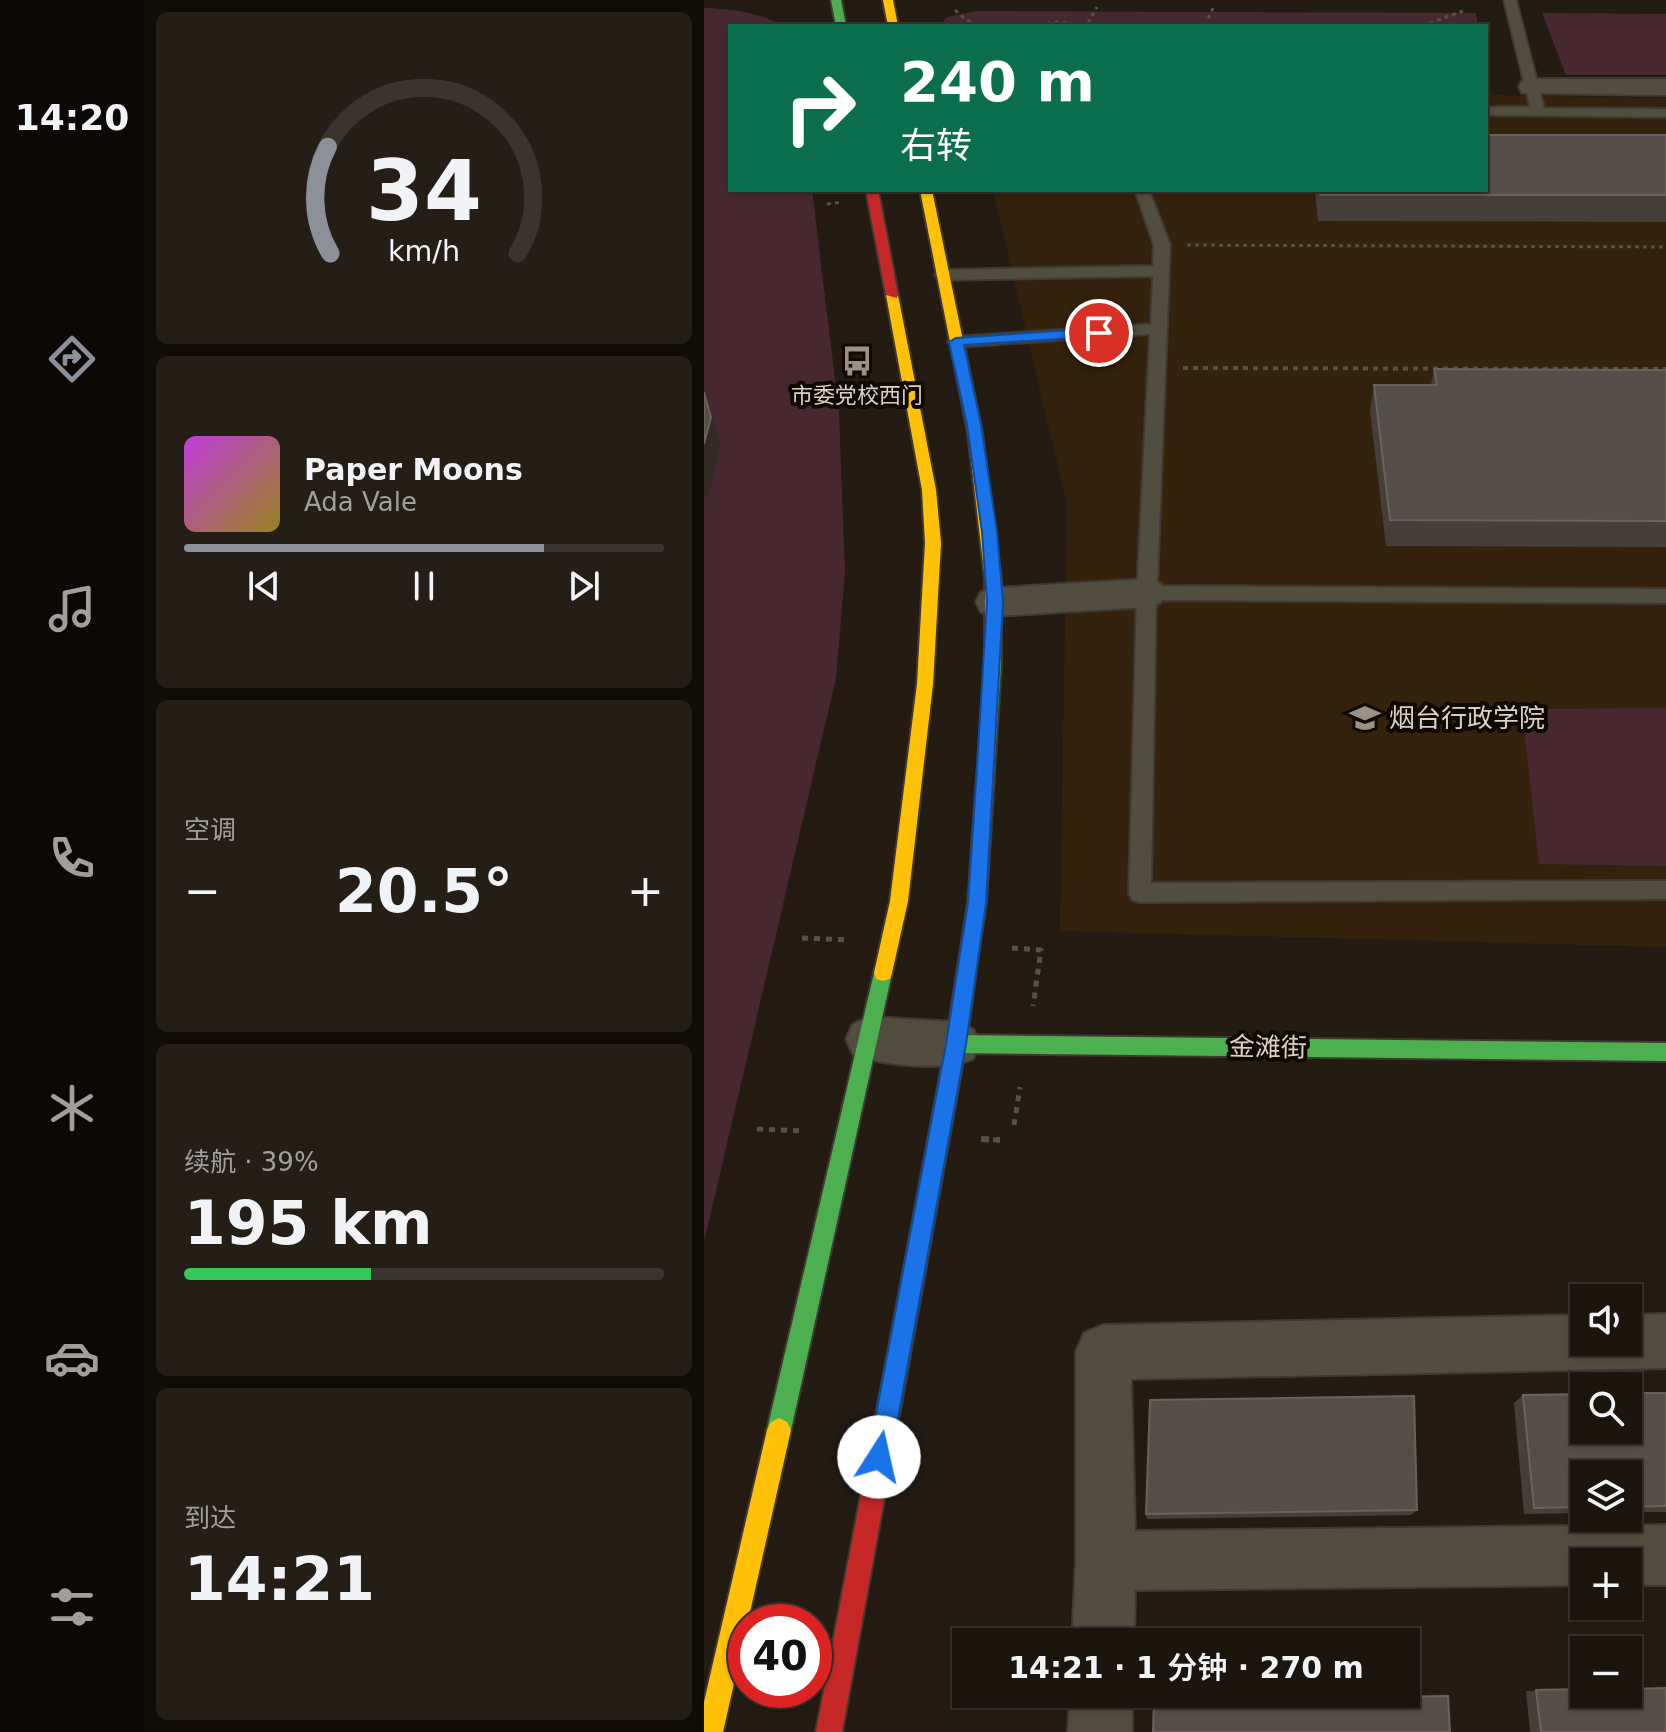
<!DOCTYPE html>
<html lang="zh">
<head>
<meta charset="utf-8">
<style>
  :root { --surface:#1b150e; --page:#241e17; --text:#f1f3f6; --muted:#a09f9e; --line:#39342e; --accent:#8c9099 }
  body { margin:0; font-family:"DejaVu Sans","Noto Sans SC",sans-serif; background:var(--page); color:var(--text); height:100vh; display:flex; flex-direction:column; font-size:30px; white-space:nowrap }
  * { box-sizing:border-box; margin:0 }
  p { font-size:26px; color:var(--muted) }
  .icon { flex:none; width:44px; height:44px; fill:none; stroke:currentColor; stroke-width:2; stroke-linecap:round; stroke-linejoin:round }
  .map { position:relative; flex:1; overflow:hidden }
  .details { display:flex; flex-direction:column; gap:12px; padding:12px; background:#0f0c08; width:560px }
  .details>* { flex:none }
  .hud { position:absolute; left:24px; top:24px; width:760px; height:168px; border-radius:0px; box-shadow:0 2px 6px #0004,0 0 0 2px var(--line); background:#0b6e4f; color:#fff; overflow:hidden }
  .controls { position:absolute; left:866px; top:1284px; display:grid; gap:16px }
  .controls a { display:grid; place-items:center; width:72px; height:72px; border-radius:0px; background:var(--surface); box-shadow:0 2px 6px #0004,0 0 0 2px var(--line); font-size:40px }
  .speed { position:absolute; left:24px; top:1604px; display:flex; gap:16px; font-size:40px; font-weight:700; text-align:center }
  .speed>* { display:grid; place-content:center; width:104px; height:104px; border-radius:50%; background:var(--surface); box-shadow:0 2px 6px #0004,0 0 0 2px var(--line); line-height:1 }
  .speed .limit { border:12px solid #d22; background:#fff; color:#111 }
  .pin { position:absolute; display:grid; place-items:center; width:68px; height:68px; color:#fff; margin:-34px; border:4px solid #fff; border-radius:50%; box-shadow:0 2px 8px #0007 }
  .me { position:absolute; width:88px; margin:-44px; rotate:10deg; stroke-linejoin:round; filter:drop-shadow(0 0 6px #0008) }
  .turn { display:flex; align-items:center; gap:28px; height:168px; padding:0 40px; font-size:36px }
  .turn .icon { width:104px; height:104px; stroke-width:2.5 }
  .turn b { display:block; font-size:56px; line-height:68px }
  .big { font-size:60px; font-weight:600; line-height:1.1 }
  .details .widget { flex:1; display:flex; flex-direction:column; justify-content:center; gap:12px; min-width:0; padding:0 28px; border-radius:12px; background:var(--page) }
  .details .dial { align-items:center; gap:0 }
  .dial svg { height:208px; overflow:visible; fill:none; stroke:var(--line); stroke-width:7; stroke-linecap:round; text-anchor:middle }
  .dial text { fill:var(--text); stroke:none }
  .song { display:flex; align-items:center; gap:24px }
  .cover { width:96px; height:96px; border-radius:12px; background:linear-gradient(135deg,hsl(290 70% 55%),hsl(50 70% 35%)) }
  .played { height:8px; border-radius:4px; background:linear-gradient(90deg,var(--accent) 75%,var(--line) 75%) }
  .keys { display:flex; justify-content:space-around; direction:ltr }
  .heat { display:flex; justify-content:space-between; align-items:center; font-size:44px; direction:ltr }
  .charge { height:12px; border-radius:6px; background:linear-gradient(90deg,#34c759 39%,var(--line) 0) }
  .trip { position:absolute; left:248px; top:1628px; width:468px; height:80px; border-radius:0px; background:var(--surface); box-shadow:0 2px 6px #0004,0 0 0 2px var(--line); font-weight:600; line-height:80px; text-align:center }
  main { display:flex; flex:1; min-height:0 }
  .tabs { display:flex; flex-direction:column; width:144px; justify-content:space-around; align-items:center; background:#0b0806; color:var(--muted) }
  .tabs .icon { width:56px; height:56px }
  .tabs .current { color:var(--accent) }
  .tabs b { font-size:36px; color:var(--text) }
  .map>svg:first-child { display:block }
</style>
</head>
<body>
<main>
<nav class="tabs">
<b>14:20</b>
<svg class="icon current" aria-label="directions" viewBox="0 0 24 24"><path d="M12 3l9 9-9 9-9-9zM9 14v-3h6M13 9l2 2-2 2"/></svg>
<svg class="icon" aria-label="music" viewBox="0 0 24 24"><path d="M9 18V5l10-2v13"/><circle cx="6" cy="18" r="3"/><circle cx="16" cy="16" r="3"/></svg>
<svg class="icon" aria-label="phone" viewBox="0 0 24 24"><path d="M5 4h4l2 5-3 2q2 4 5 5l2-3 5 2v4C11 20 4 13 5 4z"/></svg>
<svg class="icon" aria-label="climate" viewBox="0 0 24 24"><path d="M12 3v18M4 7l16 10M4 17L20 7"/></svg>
<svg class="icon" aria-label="car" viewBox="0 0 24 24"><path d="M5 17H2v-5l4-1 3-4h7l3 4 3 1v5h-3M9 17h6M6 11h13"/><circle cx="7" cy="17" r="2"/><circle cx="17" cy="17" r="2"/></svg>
<svg class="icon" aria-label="filters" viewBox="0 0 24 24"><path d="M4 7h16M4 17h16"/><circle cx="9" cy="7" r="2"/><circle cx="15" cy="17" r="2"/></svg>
</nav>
<section class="details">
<div class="widget dial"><svg viewBox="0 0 100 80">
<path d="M14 69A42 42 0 1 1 86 69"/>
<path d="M14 69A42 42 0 0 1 13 28" stroke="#8c9099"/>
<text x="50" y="56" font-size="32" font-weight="700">34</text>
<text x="50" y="72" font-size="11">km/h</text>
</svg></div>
<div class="widget">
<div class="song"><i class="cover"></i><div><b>Paper Moons</b><p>Ada Vale</p></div></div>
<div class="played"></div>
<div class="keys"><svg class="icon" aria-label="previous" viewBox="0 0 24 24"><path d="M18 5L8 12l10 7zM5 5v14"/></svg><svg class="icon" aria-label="pause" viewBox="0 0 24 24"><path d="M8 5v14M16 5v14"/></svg><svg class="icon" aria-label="next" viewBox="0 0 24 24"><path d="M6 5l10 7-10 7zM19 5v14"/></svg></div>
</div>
<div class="widget"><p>空调</p>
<div class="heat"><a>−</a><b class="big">20.5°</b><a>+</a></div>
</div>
<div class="widget"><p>续航 · 39%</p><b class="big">195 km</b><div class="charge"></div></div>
<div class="widget"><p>到达</p><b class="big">14:21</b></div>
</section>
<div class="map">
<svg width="962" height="1732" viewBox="0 0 962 1732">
  <rect width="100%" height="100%" fill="#241c13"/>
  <path fill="#35220d" d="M 782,95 L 962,98 L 962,947 L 356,931 L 363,505 L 289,190 L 782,190 Z"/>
  <g fill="#472830">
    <path d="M 0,8 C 28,9 56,13 80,26 L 26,26 L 26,190 L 108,190 L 135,412 L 141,573 L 132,678 L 0,1242 Z"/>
    <path d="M 273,11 L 772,13 L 774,26 L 235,26 L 243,17 Z"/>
    <path d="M 838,13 L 962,14 L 962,75 L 862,75 Z"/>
    <path d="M 962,708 L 962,866 L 835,864 L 818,709 Z"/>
  </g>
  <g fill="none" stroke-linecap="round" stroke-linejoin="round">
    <g stroke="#403931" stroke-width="4">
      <g id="lane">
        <path d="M 800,0 L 812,0 L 840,108 L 962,109 L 962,117 L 782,115 L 782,107 L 826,107 Z"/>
        <path d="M 431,190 L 445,190 L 466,245 L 453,586 L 962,589 L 962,603 L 452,600 L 447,883 L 962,881 L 962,899 L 436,902 L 428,900 L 425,893 L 433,593 L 446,334 L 252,347 L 244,342 L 252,337 L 447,324 L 449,276 L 239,280 L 231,275 L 239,270 L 449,266 L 450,245 Z"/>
      </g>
    </g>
    <g stroke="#403931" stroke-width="4">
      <g id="street">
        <path d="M 828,79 L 962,79 L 962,95 L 818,93 L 815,87 L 818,81 Z"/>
        <path d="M 443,579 L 456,583 L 462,593 L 456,603 L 443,607 L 291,616 L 277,612 L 272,602 L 277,592 L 291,588 Z"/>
        <path d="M 166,1017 L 252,1022 L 269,1029 L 276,1044 L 269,1059 C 240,1071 179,1066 149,1054 L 142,1039 L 149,1024 Z"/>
        <path d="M 962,1314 L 962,1368 L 427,1379 L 431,1531 L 962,1525 L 962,1585 L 924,1585 L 924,1562 L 880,1562 L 880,1585 L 431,1590 L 430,1642 L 368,1642 L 372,1561 L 372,1352 L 380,1333 L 399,1325 L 880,1315 L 880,1342 L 924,1342 L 924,1315 Z"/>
        <path d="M 366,1694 L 428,1694 L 428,1732 L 364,1732 Z"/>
      </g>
    </g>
    <g stroke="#403931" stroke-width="4">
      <g id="fast">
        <path d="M 127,0 L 137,0 L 142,26 L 132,26 Z"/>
        <path d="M 289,574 L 297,580 L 297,664 L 282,903 L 276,941 L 274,947 L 267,949 L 260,947 L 258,941 L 264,903 L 281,664 L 281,580 Z"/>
        <path d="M 179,965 L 186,967 L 188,973 L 87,1430 L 83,1438 L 75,1442 L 67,1438 L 63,1430 L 170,973 L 172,967 Z"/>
        <path d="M 252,1035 L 962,1043 L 962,1061 L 252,1053 L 245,1050 L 242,1044 L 245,1038 Z"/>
      </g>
    </g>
    <g stroke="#403931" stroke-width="4">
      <g id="slow">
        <path d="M 179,0 L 189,0 L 194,26 L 184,26 Z"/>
        <path d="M 216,190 L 228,190 L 278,433 L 297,580 L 289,586 L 281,580 L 264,433 Z"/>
        <path d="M 188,291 L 194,295 L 232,490 L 237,543 L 229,684 L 204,901 L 188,973 L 186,979 L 179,981 L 172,979 L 170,973 L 186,901 L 213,684 L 221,543 L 218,490 L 182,295 Z"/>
        <path d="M 267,933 L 274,935 L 276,941 L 262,1044 L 217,1294 L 214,1302 L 206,1305 L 198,1302 L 195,1294 L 242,1044 L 258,941 L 260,935 Z"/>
        <path d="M 75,1418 L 83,1422 L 87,1430 L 19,1732 L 0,1732 L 0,1702 L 63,1430 L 67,1422 Z"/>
      </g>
    </g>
    <g stroke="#403931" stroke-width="4">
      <g id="jam">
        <path d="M 162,190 L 174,190 L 194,295 L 193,298 L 182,295 Z"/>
        <path d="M 206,1283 L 214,1286 L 217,1294 L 138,1732 L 112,1732 L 195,1294 L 198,1286 Z"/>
      </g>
    </g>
    <g stroke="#565246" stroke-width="3" stroke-dasharray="4 4" stroke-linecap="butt">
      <path d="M 251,10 L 262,20 L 279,26"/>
      <path d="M 384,23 L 393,7"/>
      <path d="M 327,26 L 351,22 L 404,26"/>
      <path d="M 501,26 L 509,8"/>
      <path d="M 718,26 L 759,11"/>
      <path d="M 123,204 L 138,202"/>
      <path d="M 483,245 L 962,247"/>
    </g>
    <path stroke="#565246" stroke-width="4" stroke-dasharray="5 5" stroke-linecap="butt" d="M 479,368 L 962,369"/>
    <g stroke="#565246" stroke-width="5" stroke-dasharray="6 6" stroke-linecap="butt">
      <path d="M 98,938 L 146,940"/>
      <path d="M 308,948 L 337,950 L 329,1006"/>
      <path d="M 310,1125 L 316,1087"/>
      <path d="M 53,1129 L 100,1131"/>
      <path d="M 277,1139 L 296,1140"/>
    </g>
    <path stroke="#565246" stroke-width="6" stroke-dasharray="8 8" stroke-linecap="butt" d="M 277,1139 L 296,1140"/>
    <use href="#lane" fill="#524e3f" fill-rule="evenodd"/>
    <use href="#street" fill="#524e3f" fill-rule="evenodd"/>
    <use href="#fast" fill="#4caf50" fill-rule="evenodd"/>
    <use href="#slow" fill="#ffc107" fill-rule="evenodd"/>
    <use href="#jam" fill="#c62828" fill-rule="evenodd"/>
  </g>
  <g fill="#463e39">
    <path d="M 962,135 L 962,222 L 614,221 L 611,190 L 782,190 Z"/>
    <path d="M 730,369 L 962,370 L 962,547 L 682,546 L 666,411 L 670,385 L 727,385 Z"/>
    <path d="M 962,1393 L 962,1512 L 924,1512 L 924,1474 L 880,1474 L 880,1513 L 820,1514 L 810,1403 L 819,1395 Z"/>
    <path d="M 713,1510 L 707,1515 L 443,1519 L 442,1514 Z"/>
    <path d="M 880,1689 L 962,1732 L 826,1732 L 822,1691 Z"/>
  </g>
  <path fill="#322a23" d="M 0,388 L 17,444 L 5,493 L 0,499 Z"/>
  <g fill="#564e48" stroke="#6b625c" stroke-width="2">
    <path d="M 782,135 L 962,135 L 962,195 L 616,195 L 616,190 L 782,190 Z"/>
    <path d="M 730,369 L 962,370 L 962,521 L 686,520 L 670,385 L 733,385 Z"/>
    <path d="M 0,392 L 7,417 L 0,444 Z"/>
    <path d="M 924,1393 L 962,1393 L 962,1506 L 924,1507 L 924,1474 L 880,1474 L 880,1507 L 830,1508 L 819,1395 L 880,1394 L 880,1430 L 924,1430 Z"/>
    <path d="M 710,1396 L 713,1510 L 442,1514 L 446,1400 Z"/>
    <path d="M 962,1688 L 962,1732 L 837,1732 L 832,1690 L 880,1689 L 880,1694 L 924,1694 L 924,1689 Z"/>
    <path d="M 744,1696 L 746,1732 L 449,1732 L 450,1700 Z"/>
  </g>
  <path fill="#1a73e8" stroke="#114b97" stroke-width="2" d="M 395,328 L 402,333 L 400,336 L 260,345 L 277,425 L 293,532 L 299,602 L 282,903 L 262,1044 L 187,1457 L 184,1465 L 175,1468 L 167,1465 L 164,1457 L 242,1044 L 264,903 L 272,783 L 283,602 L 278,532 L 263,425 L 245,342 L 252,338 Z"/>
  <defs>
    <g id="bus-bare" transform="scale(2.4)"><path d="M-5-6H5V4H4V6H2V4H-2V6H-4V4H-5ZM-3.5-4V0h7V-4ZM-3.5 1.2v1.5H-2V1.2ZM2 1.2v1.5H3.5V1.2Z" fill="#9c9187" stroke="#0f0803" stroke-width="2.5" paint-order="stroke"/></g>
    <g id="university-bare" transform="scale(2.4)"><path d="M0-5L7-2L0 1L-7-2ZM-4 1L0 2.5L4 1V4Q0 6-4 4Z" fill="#9c9187" stroke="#0f0803" stroke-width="2.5" paint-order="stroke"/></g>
  </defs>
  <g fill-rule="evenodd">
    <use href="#bus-bare" x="153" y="361"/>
    <use href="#university-bare" x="661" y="718"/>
  </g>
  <g text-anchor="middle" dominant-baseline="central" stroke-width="8" stroke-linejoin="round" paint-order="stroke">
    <g font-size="22" fill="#dcd0c6" stroke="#0f0803">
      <text x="153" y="395">市委党校西门</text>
    </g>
    <g font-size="26" fill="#dcd0c6" stroke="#0f0803" text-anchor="start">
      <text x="685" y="718">烟台行政学院</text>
    </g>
    <g font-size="26" fill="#dcd0c6" stroke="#0f0803">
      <text transform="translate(564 1047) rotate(1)">金滩街</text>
    </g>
  </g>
</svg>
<div class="controls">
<a><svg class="icon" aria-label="sound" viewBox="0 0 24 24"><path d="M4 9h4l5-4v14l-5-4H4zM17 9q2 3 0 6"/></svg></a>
<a><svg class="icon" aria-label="search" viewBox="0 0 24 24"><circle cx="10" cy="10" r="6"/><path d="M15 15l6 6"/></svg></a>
<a><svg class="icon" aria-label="layers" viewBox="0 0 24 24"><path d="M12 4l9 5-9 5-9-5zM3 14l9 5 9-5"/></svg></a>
<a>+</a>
<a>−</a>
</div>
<div class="speed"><div class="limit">40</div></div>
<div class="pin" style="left:395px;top:333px;background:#d93025"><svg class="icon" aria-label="arrive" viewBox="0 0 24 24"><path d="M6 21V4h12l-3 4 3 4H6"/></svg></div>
<svg class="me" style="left:175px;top:1457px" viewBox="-20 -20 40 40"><circle r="19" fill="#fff"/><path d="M0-13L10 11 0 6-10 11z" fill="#1a73e8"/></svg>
<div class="trip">14:21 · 1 分钟 · 270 m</div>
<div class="hud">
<div class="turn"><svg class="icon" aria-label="right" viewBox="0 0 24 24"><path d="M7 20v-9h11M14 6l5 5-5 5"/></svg><div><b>240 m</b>右转</div></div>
</div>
</div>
</main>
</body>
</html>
